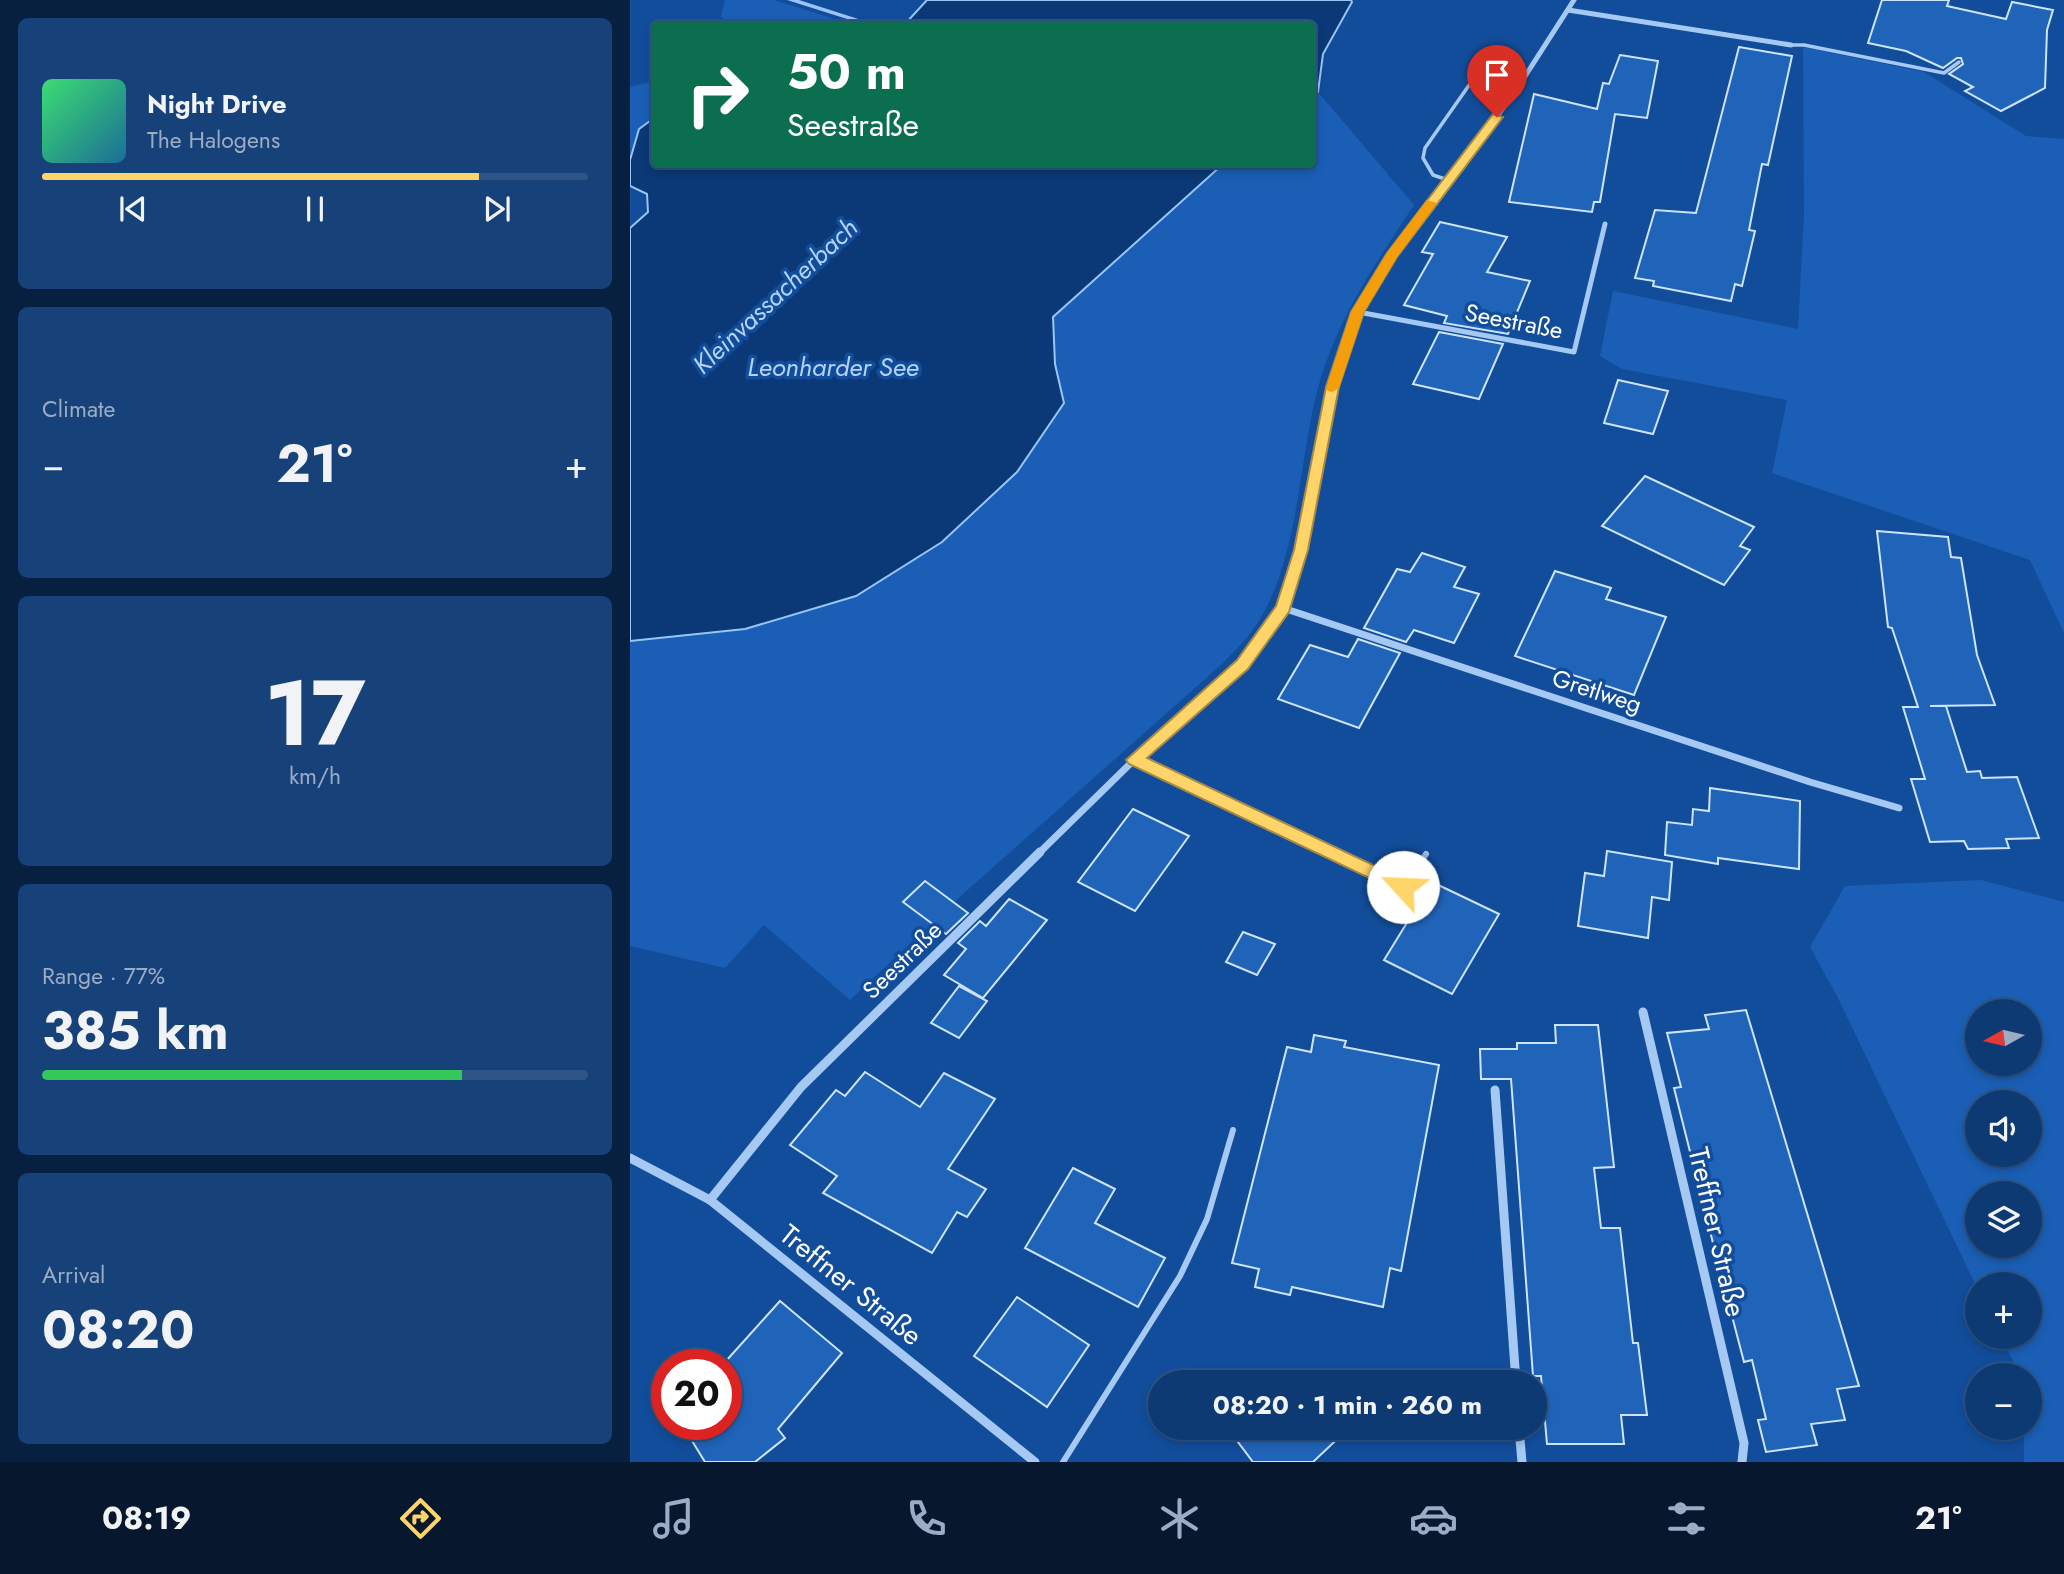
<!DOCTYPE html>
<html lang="en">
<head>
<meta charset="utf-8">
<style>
  :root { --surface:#0e3a74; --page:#174179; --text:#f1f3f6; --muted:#9badc5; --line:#2e5486; --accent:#ffd469 }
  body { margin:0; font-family:Jost,sans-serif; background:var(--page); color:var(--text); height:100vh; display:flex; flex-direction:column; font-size:26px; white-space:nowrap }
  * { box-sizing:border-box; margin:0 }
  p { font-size:23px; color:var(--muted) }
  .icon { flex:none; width:38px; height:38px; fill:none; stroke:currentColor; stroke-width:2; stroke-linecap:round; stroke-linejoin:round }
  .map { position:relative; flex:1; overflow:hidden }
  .sheet { display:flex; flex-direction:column; gap:18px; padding:18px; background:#082040; width:630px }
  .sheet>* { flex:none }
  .hud { position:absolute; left:21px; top:21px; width:665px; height:147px; border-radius:7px; box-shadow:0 4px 10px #0003,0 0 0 2px var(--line); background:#0b6e4f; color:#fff; overflow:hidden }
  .needle { width:46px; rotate:262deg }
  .tools { position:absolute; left:1335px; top:999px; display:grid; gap:14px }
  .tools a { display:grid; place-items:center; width:77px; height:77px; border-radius:50%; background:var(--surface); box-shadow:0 4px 10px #0003,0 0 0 2px var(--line); font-size:35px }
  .speed { position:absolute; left:21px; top:1349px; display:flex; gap:14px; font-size:35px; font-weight:700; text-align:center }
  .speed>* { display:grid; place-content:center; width:91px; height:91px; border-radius:50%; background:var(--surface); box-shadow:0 4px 10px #0003,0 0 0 2px var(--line); line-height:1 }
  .speed .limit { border:10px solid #d22; background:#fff; color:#111 }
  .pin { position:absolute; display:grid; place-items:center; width:60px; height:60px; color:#fff; margin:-72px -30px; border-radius:50% 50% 50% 0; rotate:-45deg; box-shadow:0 0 7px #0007 }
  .pin .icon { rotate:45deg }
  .me { position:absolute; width:77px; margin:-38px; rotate:295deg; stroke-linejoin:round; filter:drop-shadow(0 0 5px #0008) }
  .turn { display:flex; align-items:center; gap:24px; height:147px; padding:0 21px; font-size:32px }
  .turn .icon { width:91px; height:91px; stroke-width:2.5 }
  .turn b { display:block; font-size:49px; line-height:60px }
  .big { font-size:52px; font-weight:700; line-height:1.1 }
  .sheet .card { flex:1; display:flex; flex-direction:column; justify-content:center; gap:10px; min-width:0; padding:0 24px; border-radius:10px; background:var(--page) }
  .sheet .dial { align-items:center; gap:0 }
  .dial b { font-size:91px; line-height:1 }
  .song { display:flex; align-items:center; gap:21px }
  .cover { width:84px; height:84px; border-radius:10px; background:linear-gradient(135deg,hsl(140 70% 55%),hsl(200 70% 35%)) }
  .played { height:7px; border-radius:4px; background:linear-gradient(90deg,var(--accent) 80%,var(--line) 80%) }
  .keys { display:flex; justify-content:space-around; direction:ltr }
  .heat { display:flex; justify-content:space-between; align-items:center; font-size:38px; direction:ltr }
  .charge { height:10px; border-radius:5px; background:linear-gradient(90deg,#34c759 77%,var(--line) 0) }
  .trip { position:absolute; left:518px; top:1370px; width:399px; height:70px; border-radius:35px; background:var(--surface); box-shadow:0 4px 10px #0003,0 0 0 2px var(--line); font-weight:700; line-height:70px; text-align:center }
  .tab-bar { display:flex; height:112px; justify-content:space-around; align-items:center; background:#06172e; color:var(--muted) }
  .tab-bar .icon { width:49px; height:49px }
  .tab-bar .current { color:var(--accent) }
  .tab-bar b { font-size:32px; color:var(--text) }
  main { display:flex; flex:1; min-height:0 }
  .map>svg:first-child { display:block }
</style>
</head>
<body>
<main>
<section class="sheet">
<div class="card">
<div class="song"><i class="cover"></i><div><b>Night Drive</b><p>The Halogens</p></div></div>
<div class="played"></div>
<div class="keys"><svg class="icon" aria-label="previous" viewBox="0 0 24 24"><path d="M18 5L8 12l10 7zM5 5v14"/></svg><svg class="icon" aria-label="pause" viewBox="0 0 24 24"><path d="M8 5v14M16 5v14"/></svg><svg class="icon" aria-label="next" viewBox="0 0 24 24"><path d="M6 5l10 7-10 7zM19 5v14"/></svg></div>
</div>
<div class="card"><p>Climate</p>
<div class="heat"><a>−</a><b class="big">21°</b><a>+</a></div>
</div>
<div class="card dial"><b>17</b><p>km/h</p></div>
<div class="card"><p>Range · 77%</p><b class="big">385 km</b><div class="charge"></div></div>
<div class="card"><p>Arrival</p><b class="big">08:20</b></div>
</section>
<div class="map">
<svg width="1434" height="1462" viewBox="0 0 1434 1462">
  <rect width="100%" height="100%" fill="#124d9b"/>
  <g fill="#1a5fb5" fill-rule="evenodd">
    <path d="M 95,0 L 144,0 L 220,24 L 104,24 L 91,17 Z"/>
    <path d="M 1173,47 L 1294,72 L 1396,136 L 1434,139 L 1434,633 L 1400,560 L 1142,473 L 1157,400 L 992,369 L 970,356 L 983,291 L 1168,329 L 1174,214 Z"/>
    <path d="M 24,81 L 24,118 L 9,129 L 0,160 L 0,87 Z"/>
    <path d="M 688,92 L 784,205 C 748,259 712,312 692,374 C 667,452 672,563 622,631 C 614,642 603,652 593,663 L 333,894 L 220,1000 L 134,925 L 95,968 L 0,946 L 0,641 L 115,629 L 434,404 L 425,364 L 423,317 L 592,165 L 682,164 L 683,95 Z"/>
    <path d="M 1351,880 L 1434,902 L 1434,1462 L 1394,1462 L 1394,1428 L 1400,1428 L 1400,1376 L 1390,1375 L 1371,1337 L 1400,1337 L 1400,1284 L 1348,1284 L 1347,1288 L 1208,998 L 1180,947 L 1215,886 ZM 1348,1012 L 1400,1012 L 1400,1064 L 1348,1064 ZM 1348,1102 L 1400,1102 L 1400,1155 L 1348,1155 ZM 1348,1194 L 1400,1194 L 1400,1246 L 1348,1246 Z"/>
  </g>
  <g fill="#0b3977" stroke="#98c4f7" stroke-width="2">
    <path d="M 297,0 L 721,0 L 722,2 L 693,54 L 688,92 L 683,95 L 682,24 L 275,24 Z"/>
    <path d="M 24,118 L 24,164 L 592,165 L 423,317 L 425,364 L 434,403 L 387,472 L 312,542 L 226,596 L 115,629 L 0,641 L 0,228 L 18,212 L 17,194 L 0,186 L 0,160 L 9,129 Z"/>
  </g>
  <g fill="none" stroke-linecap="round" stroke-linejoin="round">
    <path fill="#98c4f7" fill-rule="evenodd" d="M 157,0 L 169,0 L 244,24 L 233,24 Z"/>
  </g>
  <g fill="#2064ba" stroke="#cee4fe" stroke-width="2">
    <path d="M 1252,0 L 1319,0 L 1317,6 L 1376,19 L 1382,2 L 1423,10 L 1417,30 L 1415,88 L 1371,111 L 1335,91 L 1343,87 L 1319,74 L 1333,64 L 1331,58 L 1327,58 L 1313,68 L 1276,51 L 1238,43 Z"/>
    <path d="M 1109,47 L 1162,56 L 1138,165 L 1132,164 L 1119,230 L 1125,231 L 1112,286 L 1105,284 L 1101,301 L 1023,286 L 1024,281 L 1005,278 L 1025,210 L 1066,213 Z"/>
    <path d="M 990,55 L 1028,61 L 1017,118 L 985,114 L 970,202 L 964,202 L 962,212 L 879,202 L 904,94 L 967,109 L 973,83 L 979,84 Z"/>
    <path d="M 810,222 L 877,237 L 857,272 L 900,281 L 878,334 L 814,323 L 817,316 L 774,305 L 803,254 L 792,252 Z"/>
    <path d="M 809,332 L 873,344 L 849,399 L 783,384 Z"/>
    <path d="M 988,380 L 1038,391 L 1023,434 L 974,423 Z"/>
    <path d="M 1015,476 L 1124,527 L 1110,546 L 1120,550 L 1094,585 L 972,526 Z"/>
    <path d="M 1247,531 L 1318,537 L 1321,557 L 1331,558 L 1347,655 L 1365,705 L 1300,706 L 1316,706 L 1337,772 L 1350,771 L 1352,778 L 1387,777 L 1409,838 L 1376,839 L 1379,848 L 1338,849 L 1334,841 L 1300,842 L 1281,779 L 1295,779 L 1273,707 L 1288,707 L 1262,628 L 1258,627 Z"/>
    <path d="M 792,553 L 835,567 L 824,587 L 849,594 L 824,643 L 784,630 L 776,642 L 734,628 L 767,569 L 780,572 Z"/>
    <path d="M 925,571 L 981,588 L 976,599 L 1036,617 L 1004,695 L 885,656 Z"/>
    <path d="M 728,639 L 770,653 L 729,728 L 648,699 L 680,645 L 718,657 Z"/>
    <path d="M 1080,788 L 1170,801 L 1169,869 L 1088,858 L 1088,864 L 1035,855 L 1037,822 L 1062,825 L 1063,809 L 1079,811 Z"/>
    <path d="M 503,809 L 559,836 L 505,911 L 448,882 Z"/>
    <path d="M 977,851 L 1042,862 L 1039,900 L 1022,897 L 1018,938 L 948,926 L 955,873 L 974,876 Z"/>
    <path d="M 295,881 L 338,913 L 316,934 L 273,902 Z"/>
    <path d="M 802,882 L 869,914 L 822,994 L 754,960 Z"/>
    <path d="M 379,899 L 417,920 L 353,998 L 314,975 L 336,949 L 328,943 L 350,921 L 356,926 Z"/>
    <path d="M 613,932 L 645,944 L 627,975 L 596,962 Z"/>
    <path d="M 329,986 L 357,1001 L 329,1038 L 301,1023 Z"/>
    <path d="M 1116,1010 L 1229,1386 L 1207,1389 L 1215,1420 L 1181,1424 L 1187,1445 L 1136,1452 L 1128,1420 L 1136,1419 L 1122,1360 L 1114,1362 L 1084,1247 L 1044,1088 L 1051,1087 L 1037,1033 L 1079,1029 L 1075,1015 Z"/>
    <path d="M 925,1025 L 968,1025 L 984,1167 L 964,1168 L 971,1228 L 990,1228 L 1003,1343 L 1008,1343 L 1017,1415 L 991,1415 L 994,1444 L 917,1444 L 911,1376 L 903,1376 L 881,1079 L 851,1079 L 850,1049 L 887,1049 L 887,1043 L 926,1043 Z"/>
    <path d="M 684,1035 L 716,1041 L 714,1047 L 809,1065 L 771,1271 L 760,1268 L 753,1307 L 662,1287 L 660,1295 L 625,1287 L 629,1269 L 602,1263 L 657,1047 L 681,1052 Z"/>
    <path d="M 235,1072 L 290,1107 L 314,1073 L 365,1099 L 318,1169 L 356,1189 L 337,1217 L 327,1212 L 302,1253 L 193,1193 L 207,1176 L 160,1145 L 206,1090 L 215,1096 Z"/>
    <path d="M 443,1168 L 485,1189 L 465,1223 L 535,1258 L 508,1307 L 395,1248 Z"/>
    <path d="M 387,1297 L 459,1345 L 417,1407 L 344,1356 Z"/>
    <path d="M 150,1301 L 212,1353 L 148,1429 L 155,1438 L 125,1462 L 75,1462 L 59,1436 L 74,1424 L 96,1424 L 96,1361 Z"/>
    <path d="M 623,1428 L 719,1428 L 683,1462 L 623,1462 L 608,1442 Z"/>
  </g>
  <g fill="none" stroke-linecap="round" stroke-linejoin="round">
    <g stroke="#a6c9f4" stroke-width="3.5">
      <path d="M 1161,45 L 1174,45 L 1314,73 L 1329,62"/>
      <path d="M 818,180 L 803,175 L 793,158 L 795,148 L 856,61"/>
    </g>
    <path stroke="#a6c9f4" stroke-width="5" d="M 504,760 L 703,854"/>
    <g stroke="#a6c9f4" stroke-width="6">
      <path d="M 699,852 L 773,887 L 796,854"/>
      <path d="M 433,1462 L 550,1276 L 577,1219 L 603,1130"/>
    </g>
    <g stroke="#a6c9f4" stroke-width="5">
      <path d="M 938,10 L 1161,45"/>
      <path d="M 728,312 L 944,352 L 975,224"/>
      <path d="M 707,376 L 728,312 L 761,256 L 883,95 L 944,0"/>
    </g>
    <g stroke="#a6c9f4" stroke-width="7">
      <path d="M 653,608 L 1180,782 L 1269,808"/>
      <path d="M 408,854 L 504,760 L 612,664 L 653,608 L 671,550 L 707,374"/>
    </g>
    <g stroke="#a6c9f4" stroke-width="9">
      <path d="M 1013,1012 L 1114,1443 L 1112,1462"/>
      <path d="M 865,1090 L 886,1382"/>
      <path d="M 0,1158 L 80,1200 L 405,1462"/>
      <path d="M 80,1200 L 171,1087 L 410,852"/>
      <path d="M 889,1428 L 892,1462"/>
    </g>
  </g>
  <path fill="#ffd469" stroke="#a68a44" stroke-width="2" d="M 863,114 L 873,117 L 767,257 L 734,312 L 709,387 L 678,550 L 659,612 L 618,669 L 517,758 L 779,882 L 782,887 L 779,892 L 773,894 L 499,764 L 496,760 L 607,660 L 646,606 L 664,550 L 696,387 L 721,312 L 757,253 Z"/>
  <path fill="#f59e0b" d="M 797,200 L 807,203 L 767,257 L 734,312 L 709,388 L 702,392 L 698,391 L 696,388 L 721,312 L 757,253 Z"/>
  <g text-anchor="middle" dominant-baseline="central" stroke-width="7" stroke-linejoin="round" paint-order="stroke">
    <g font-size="24" fill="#fff" stroke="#124d9b">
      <text transform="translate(884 321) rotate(11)">Seestraße</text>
      <text transform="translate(967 691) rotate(18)">Gretlweg</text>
      <text transform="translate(272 960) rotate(-44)">Seestraße</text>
    </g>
    <g font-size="26" font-style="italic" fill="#b3d3fa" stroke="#124d9b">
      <text transform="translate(145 296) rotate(-43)">Kleinvassacherbach</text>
      <text x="203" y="367">Leonharder See</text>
    </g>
    <g font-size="28" fill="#fff" stroke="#124d9b">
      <text transform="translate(1087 1232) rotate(77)">Treffner Straße</text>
      <text transform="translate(221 1285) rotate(39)">Treffner Straße</text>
    </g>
  </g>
</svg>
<div class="tools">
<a><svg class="needle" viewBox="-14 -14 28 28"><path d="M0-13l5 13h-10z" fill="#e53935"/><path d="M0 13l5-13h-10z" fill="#9badc5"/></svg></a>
<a><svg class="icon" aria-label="sound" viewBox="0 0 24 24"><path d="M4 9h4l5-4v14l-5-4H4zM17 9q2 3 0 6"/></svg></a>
<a><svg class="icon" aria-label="layers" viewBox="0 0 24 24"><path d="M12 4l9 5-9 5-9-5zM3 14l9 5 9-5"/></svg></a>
<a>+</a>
<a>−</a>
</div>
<div class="speed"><div class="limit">20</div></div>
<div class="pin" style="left:867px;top:117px;background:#d93025"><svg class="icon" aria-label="arrive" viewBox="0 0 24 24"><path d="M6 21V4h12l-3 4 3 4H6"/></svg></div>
<svg class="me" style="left:773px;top:887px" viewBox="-20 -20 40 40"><circle r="19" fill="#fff"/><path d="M0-13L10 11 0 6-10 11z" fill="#ffd469"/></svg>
<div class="trip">08:20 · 1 min · 260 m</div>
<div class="hud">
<div class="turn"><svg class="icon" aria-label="right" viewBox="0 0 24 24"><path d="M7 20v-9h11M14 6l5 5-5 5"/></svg><div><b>50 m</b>Seestraße</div></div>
</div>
</div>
</main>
<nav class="tab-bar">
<b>08:19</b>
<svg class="icon current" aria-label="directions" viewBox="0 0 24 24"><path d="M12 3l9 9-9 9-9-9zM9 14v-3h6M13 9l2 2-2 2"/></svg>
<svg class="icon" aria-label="music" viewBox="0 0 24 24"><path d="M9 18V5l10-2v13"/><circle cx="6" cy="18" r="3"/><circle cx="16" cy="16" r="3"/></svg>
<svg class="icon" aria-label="phone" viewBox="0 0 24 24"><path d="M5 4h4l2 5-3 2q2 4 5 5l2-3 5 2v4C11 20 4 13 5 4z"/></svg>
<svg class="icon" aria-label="climate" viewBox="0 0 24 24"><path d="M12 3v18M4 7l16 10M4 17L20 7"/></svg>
<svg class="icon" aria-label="car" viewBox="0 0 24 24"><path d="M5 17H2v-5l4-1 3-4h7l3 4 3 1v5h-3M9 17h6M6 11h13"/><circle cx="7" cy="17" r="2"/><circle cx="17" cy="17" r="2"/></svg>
<svg class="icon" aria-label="filters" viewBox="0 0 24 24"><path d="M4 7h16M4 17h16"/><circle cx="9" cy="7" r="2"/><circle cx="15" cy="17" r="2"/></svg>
<b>21°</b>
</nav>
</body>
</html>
